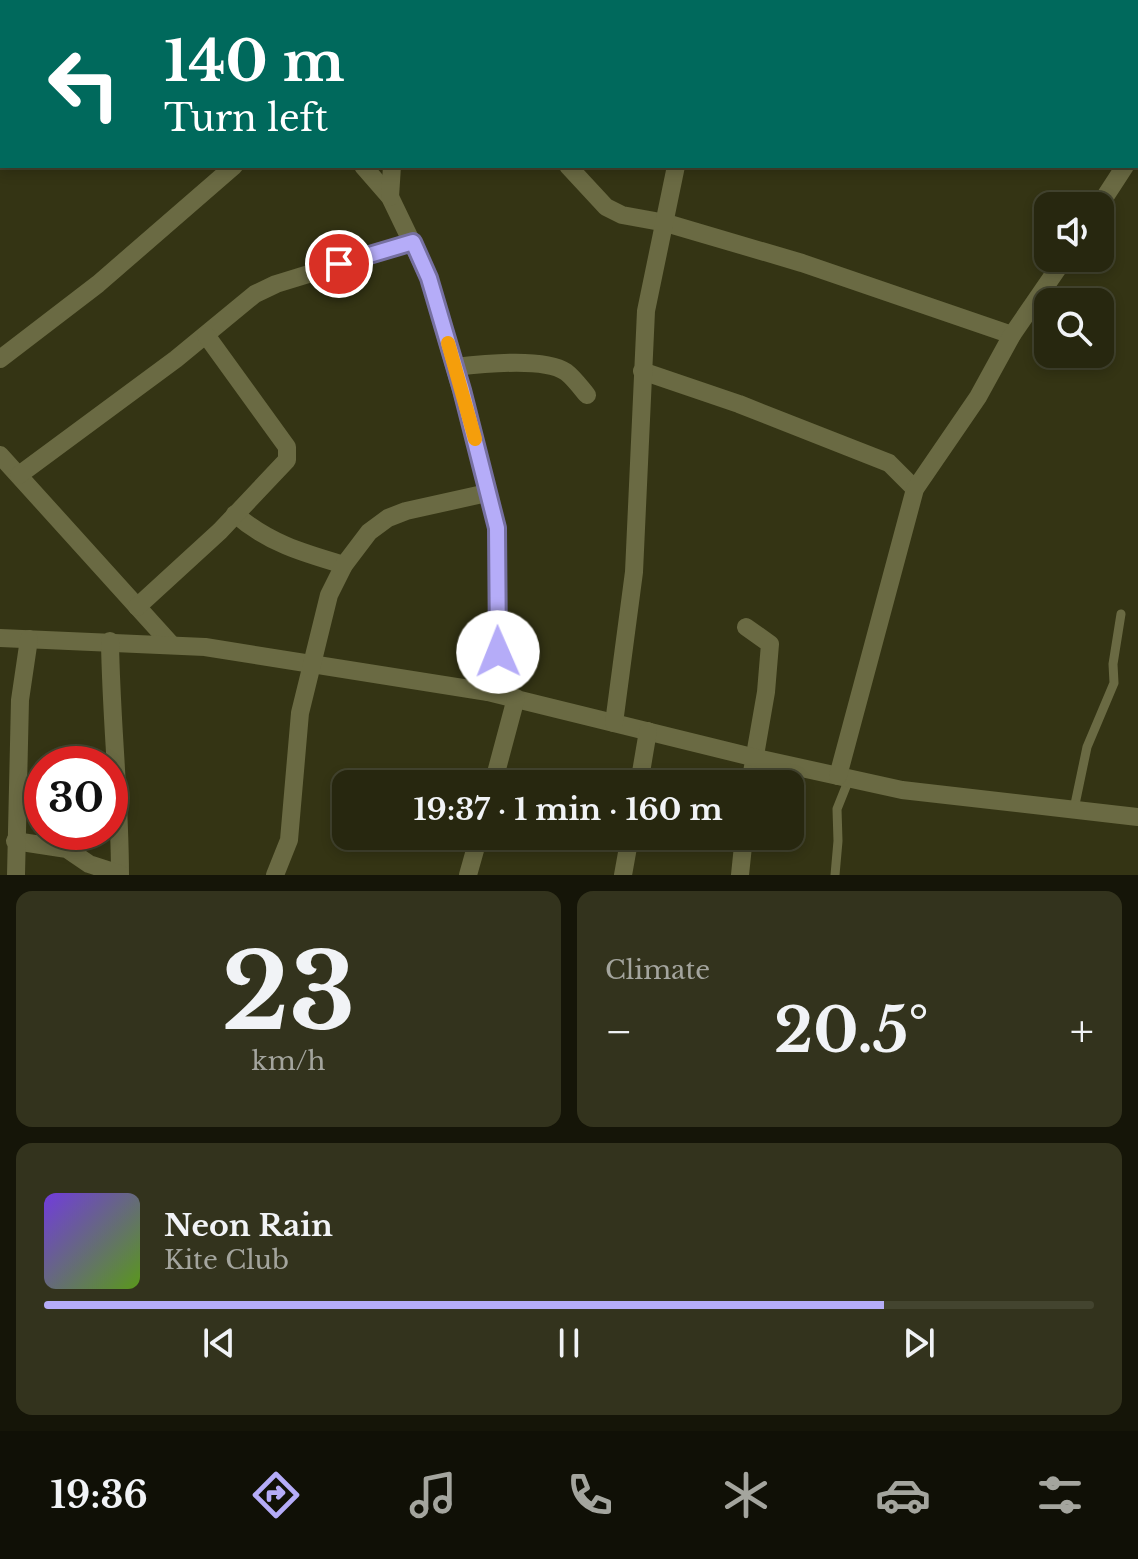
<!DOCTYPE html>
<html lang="en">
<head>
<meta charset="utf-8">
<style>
  :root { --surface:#27270f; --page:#33331d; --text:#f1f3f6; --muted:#a4a59e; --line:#43442f; --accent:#b5acf8 }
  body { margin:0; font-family:"Libre Baskerville",serif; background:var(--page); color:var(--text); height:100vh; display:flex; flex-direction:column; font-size:30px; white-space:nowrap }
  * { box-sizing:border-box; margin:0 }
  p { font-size:26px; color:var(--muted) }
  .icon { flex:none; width:44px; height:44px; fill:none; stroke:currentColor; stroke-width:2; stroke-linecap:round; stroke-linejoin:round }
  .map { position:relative; height:875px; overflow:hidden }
  .sheet { display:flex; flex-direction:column; gap:16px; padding:16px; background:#151508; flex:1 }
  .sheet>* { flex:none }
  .guide { position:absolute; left:0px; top:0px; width:1138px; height:168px; box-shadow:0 4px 12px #0003,0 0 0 2px var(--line); background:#00695c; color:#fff; overflow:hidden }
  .tools { position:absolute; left:1034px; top:192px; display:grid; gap:16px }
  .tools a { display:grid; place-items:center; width:80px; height:80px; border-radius:16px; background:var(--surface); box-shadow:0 4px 12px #0003,0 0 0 2px var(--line); font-size:40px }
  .speed { position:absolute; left:24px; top:746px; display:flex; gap:16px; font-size:40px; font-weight:700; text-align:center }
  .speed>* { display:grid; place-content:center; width:104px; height:104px; border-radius:50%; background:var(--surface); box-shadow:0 4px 12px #0003,0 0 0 2px var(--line); line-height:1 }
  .speed .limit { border:12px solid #d22; background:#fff; color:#111 }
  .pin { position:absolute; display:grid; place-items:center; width:68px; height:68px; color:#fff; margin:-34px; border:4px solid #fff; border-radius:50%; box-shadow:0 2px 8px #0007 }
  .me { position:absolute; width:88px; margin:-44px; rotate:359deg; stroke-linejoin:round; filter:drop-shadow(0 0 6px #0008) }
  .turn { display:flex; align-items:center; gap:28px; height:168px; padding:0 32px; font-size:36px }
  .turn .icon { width:104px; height:104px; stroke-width:2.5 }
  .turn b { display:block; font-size:56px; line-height:68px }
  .big { font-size:60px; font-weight:800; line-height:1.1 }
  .sheet .widget { flex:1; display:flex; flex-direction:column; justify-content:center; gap:12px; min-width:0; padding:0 28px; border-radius:16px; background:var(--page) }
  .sheet .dial { align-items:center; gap:0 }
  .dial b { font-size:104px; line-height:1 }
  .song { display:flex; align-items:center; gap:24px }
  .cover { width:96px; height:96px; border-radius:12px; background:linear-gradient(135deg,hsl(260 70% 55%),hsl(90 70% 35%)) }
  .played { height:8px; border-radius:4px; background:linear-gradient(90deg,var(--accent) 80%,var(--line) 80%) }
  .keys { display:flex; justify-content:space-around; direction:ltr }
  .heat { display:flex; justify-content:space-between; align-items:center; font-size:44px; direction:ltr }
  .sheet .tiles { flex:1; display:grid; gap:16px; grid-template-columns:1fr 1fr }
  .widget:last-child { grid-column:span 2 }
  .trip { position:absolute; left:332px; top:770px; width:472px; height:80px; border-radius:16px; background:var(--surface); box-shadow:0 4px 12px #0003,0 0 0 2px var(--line); font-weight:800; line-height:80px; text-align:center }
  .menu { display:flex; height:128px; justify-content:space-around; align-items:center; background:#101006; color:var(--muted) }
  .menu .icon { width:56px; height:56px }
  .menu .on { color:var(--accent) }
  .menu b { font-size:36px; color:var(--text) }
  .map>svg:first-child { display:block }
</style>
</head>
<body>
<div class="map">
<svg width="1138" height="875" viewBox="0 0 1138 875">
  <rect width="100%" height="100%" fill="#343414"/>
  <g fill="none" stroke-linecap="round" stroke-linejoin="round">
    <g stroke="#6a6a43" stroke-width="9">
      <path d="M 1074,809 L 1087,747 L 1114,683 L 1113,664 L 1121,614"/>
      <path d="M 835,875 L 838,841 L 837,809 L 849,779"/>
    </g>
    <g stroke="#6a6a43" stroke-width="18">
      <path d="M 230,0 L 232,2"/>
      <path d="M 345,0 L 347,2"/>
      <path d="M 121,2 L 123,0"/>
      <path d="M 461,2 L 461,0"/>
      <path d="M 765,2 L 766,0"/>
      <path d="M 1136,148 L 1138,145"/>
      <path d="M 0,153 L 2,151"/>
      <path d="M 363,166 L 390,197 L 429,278 L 468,414 L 497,528 L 498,652 L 488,692"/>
      <path d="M 568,166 L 606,207 L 622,215 L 666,223 L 802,263 L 1012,335"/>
      <path d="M 390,197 L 392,166"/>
      <path d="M 1099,206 L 1125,166"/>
      <path d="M 0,359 L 98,284 L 234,166"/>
      <path d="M 455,367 C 481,364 544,357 566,372 C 574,378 581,388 587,395"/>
      <path d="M 642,371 L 739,404 L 889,463 L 915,489"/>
      <path d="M 0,455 L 170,643"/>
      <path d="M 19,475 L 176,359 L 255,294 L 276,284 L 413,242"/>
      <path d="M 235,514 C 268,543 303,553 344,565"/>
      <path d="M 137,607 L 220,531 L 287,460 L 287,447 L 206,335"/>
      <path d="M 746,627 L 770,644 L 766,692 L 750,784"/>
      <path d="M 0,638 L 205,647 L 488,692 L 752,757 L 902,790 L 1138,817"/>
      <path d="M 110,641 C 111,720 120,797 120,875"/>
      <path d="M 614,723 L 634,572 L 646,311 L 676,166"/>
      <path d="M 838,776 L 915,489 L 978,397 L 1012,335 L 1065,258"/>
      <path d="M 493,784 L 516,698"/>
      <path d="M 639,784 L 648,731"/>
      <path d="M 15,841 L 67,849 L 89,864 L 120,874"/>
      <path d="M 16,875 L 20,700 L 29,639"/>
      <path d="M 275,875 L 289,840 L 300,713 L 329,595 L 344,565 L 369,532 L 388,518 L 406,511 L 487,493"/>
      <path d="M 468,875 L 479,836"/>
      <path d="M 623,875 L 630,836"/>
      <path d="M 740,875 L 744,836"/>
    </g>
  </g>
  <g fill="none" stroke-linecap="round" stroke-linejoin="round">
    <g stroke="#7670a1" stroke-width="20">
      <path id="route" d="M 339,264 L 413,242 L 429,278 L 462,390 L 497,528 L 498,652"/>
    </g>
    <use href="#route" stroke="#b5acf8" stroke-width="14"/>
    <path stroke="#f59e0b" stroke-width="14" d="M 448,343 L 475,439"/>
  </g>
</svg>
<div class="tools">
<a><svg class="icon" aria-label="sound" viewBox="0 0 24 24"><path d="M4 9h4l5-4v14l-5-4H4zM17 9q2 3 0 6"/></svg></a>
<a><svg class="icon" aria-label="search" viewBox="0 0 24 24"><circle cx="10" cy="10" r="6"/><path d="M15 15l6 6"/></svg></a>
</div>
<div class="speed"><div class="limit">30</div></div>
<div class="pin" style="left:339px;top:264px;background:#d93025"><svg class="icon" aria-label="arrive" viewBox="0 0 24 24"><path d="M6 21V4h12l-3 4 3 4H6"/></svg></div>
<svg class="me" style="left:498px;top:652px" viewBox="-20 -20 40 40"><circle r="19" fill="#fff"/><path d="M0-13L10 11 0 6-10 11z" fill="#b5acf8"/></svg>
<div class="trip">19:37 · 1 min · 160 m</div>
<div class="guide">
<div class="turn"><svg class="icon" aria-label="left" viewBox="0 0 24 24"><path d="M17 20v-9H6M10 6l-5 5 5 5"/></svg><div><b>140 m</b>Turn left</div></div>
</div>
</div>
<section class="sheet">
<div class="tiles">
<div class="widget dial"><b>23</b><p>km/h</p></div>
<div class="widget"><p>Climate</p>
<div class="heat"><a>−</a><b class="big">20.5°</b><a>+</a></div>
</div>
<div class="widget">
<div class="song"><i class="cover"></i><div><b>Neon Rain</b><p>Kite Club</p></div></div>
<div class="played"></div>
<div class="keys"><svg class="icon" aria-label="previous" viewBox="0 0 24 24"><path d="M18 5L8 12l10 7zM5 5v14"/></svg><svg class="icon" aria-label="pause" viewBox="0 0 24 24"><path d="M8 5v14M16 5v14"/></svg><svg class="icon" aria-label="next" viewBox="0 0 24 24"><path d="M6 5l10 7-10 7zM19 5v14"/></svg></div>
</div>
</div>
</section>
<nav class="menu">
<b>19:36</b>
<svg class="icon on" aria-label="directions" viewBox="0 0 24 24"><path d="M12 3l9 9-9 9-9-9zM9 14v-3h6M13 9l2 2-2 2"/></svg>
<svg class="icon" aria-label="music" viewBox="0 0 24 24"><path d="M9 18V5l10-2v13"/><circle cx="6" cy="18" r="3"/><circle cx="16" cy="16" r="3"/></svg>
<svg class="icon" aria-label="phone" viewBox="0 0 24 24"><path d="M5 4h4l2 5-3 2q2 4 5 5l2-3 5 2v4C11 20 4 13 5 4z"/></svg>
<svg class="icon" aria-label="climate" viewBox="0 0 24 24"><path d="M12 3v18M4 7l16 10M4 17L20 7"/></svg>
<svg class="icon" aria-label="car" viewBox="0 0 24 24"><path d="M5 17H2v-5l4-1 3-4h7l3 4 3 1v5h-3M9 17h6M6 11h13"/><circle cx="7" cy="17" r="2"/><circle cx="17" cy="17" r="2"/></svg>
<svg class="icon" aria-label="filters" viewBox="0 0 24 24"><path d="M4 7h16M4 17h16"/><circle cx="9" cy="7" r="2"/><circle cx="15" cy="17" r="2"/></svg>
</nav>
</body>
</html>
